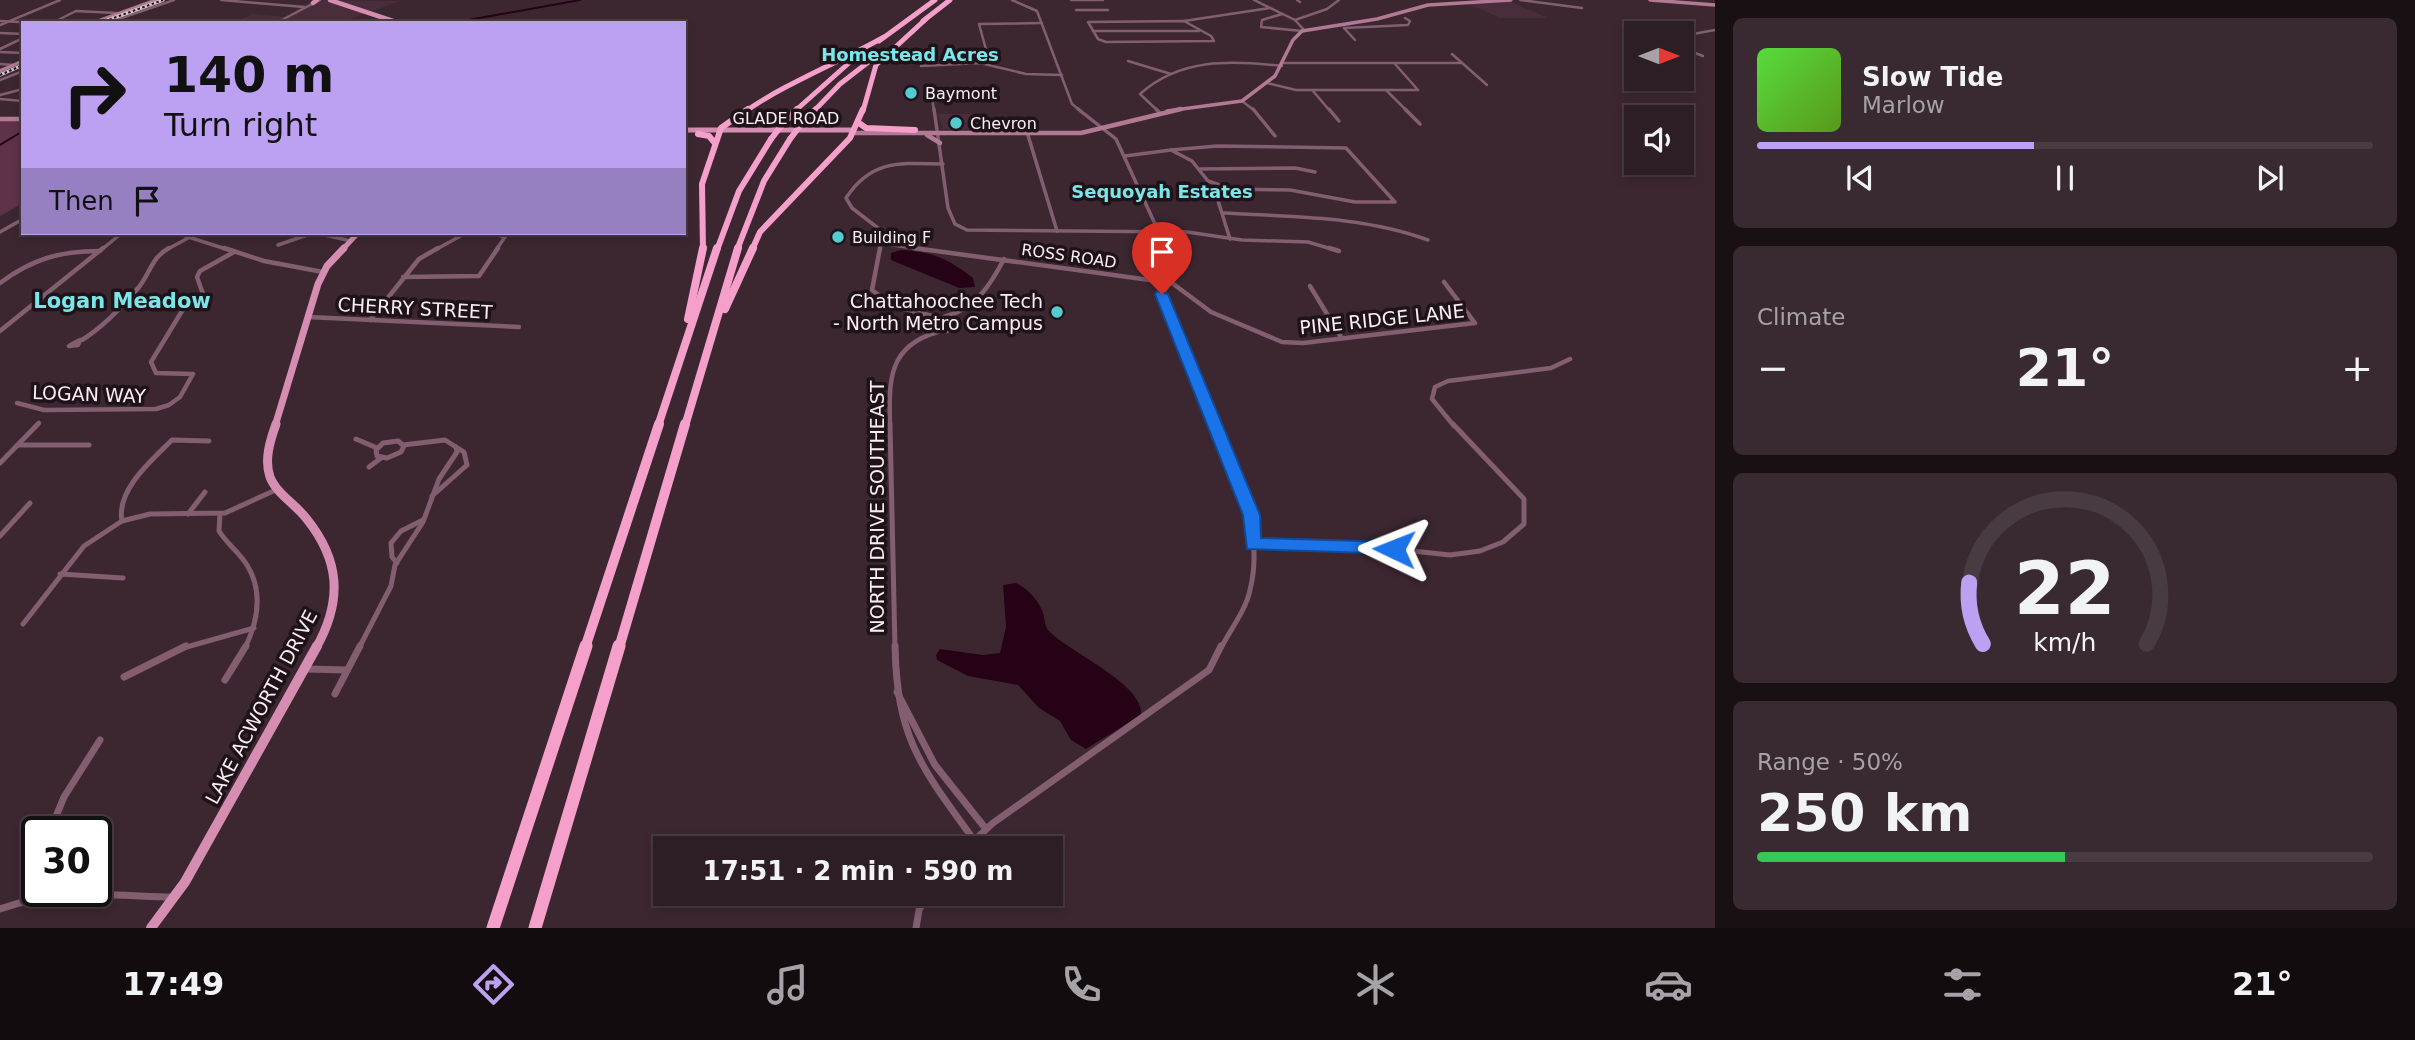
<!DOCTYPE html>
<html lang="en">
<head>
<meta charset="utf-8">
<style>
  :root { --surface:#2d1d25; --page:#392a32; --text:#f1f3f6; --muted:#a7a2a7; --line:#483b42; --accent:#bca0f2 }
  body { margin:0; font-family:"DejaVu Sans",sans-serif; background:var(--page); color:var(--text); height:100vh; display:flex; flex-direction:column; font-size:26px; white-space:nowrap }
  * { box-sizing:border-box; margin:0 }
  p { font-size:23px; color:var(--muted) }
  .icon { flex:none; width:38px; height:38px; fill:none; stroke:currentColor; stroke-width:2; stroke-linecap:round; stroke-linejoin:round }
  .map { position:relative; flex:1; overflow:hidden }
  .side { display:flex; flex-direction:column; gap:18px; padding:18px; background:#191014; width:700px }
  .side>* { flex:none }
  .guide { position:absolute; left:21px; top:21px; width:665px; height:214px; border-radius:0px; box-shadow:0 4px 10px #0003,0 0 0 2px var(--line); background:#bca0f2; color:#111; overflow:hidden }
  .needle { width:46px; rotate:90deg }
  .controls { position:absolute; left:1624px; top:21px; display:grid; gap:14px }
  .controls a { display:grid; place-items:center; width:70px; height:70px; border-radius:0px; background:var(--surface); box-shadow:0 4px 10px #0003,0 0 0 2px var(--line); font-size:35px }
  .speed { position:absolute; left:21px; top:816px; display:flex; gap:14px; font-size:35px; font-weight:700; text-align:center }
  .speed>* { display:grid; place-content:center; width:91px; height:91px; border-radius:50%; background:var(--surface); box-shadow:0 4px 10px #0003,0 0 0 2px var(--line); line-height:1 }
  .speed .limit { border:4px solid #111; border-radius:10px; background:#fff; color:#111 }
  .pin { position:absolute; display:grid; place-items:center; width:60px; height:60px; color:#fff; margin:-72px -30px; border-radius:50% 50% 50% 0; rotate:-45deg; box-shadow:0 0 7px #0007 }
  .pin .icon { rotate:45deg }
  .me { position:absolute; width:77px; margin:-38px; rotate:272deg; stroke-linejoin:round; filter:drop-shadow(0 0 5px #0008) }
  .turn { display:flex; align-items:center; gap:24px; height:147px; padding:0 28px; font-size:32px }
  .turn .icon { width:91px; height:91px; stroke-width:2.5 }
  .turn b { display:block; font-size:49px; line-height:60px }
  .then { display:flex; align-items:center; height:66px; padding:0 28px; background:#0003; gap:14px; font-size:26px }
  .big { font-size:52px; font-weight:800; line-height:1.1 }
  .side .card { flex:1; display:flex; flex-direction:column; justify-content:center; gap:10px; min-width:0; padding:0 24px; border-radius:10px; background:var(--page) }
  .side .dial { align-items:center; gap:0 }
  .dial svg { height:182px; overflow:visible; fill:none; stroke:var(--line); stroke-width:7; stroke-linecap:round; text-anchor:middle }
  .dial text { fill:var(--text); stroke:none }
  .song { display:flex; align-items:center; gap:21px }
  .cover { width:84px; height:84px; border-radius:10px; background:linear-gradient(135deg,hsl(110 70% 55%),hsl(90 70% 35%)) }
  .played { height:7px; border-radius:4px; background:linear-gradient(90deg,var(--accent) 45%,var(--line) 45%) }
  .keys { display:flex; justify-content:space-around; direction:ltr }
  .heat { display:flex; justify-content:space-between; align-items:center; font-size:38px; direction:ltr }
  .charge { height:10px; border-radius:5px; background:linear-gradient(90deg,#34c759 50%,var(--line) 0) }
  .trip { position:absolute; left:653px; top:836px; width:410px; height:70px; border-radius:0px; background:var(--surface); box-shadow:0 4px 10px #0003,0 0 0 2px var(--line); font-weight:800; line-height:70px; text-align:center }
  .tab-bar { display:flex; height:112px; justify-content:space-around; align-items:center; background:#120c0f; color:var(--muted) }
  .tab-bar .icon { width:49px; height:49px }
  .tab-bar .on { color:var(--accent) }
  .tab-bar b { font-size:32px; color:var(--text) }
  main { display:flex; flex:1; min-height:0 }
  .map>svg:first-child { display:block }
</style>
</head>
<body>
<main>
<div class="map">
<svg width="1715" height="928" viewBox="0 0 1715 928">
  <rect width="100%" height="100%" fill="#3c2731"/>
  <g fill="#492d3b">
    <path d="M 316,0 L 400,1 L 345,21 L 233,23 L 252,14 L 287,17 L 300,7 Z"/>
    <path d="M 1509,1 L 1548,18 L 1500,18 L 1467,3 Z"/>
    <path d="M 937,114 L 971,114 L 972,123 L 967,129 L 943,129 Z"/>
  </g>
  <path fill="#5e3349" d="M 0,120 L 23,121 L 23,203 L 0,216 Z"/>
  <g fill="#260217">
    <path d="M 901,250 C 934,252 948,259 973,278 L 975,287 L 959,288 L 891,260 L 891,253 Z"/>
    <path d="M 1016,583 C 1027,588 1037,599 1042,610 C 1045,616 1044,625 1048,630 C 1065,650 1145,684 1141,715 L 1086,749 L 1071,740 L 1060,721 L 1039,708 L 1018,685 L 968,676 L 937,660 L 936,655 L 940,649 L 983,655 L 1000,653 L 1006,627 L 1003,585 Z"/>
  </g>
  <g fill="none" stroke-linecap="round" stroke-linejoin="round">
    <g stroke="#260217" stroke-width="2">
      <path d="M 452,23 L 580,0"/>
      <path d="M 0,145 L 23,131"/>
    </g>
    <g stroke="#825e70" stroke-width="2.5">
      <path d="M 221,0 L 304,7"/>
      <path d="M 1012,0 L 1037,11 L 1072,104 L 1081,111"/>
      <path d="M 1071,0 L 1103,0"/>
      <path d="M 1254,0 L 1295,20 L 1305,31"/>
      <path d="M 1297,0 L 1300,2"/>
      <path d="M 1520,0 L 1582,8"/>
      <path d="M 1076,10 L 1108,10"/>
      <path d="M 1282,14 L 1262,20 L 1261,27 L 1302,31"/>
      <path d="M 1295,20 L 1327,9 L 1339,0"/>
      <path d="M 0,21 L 39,23"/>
      <path d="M 1184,21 L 1211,36 L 1214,41 L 1106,42 L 1098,39 L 1088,22 Z"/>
      <path d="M 1184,21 L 1270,8"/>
      <path d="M 52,23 L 76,11 L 116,13"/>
      <path d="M 107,23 L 174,0"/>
      <path d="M 276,23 L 320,0"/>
      <path d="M 0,25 L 60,0"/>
      <path d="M 1344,28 L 1408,25 L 1410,21 L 1405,18"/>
      <path d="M 1344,28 L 1355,40"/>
      <path d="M 1093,31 L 1199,31"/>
      <path d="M 0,33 L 23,34"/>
      <path d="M 1682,36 L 1715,30"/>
      <path d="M 1682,48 L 1703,56"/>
      <path d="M 0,49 L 23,38"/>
      <path d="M 0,52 L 23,53"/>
      <path d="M 1452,54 L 1487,85"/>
      <path d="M 1128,61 L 1171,74"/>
      <path d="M 1283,63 L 1462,63"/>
      <path d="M 0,64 L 14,65"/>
      <path d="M 990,64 L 979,24 L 1042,23"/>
      <path d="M 1395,64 L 1418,90"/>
      <path d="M 921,66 L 980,63 L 1026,74 L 1062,75"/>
      <path d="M 0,80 L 23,71"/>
      <path d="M 1267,83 L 1296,90 L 1418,90"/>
      <path d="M 1386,90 L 1407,111"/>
      <path d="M 1313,91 L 1330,111"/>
      <path d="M 0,95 L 23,89"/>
      <path d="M 932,97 L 934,111"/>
      <path d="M 0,99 L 23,101"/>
      <path d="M 1242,101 L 1255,111"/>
      <path d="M 1158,111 L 1140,94 C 1180,58 1231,60 1282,66"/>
    </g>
    <g stroke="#825e70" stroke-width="3.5">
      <path d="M 934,109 L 948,208 L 955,224 L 967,230 L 1187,232 L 1242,240 L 1308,242 L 1335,250"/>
      <path d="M 1078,109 L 1116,139 L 1167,250"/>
      <path d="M 1156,109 L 1159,112"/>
      <path d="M 1253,109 L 1275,136"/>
      <path d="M 1329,109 L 1339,121"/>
      <path d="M 1405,109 L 1420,124"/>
      <path d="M 1027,132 L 1057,231"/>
      <path d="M 1217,146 L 1346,148 L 1395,202 L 1355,202 L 1290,190 L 1231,189 L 1208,181 L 1192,161 L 1171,150 Z"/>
      <path d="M 1125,156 L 1171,150"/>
      <path d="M 1200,169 L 1295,168 L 1315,172"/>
      <path d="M 1219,186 L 1215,191 L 1230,239"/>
      <path d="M 1224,213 C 1291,217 1364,216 1428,240"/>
      <path d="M 0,232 L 23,219"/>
      <path d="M 176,233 L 229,250"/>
      <path d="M 316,233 L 351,241"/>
      <path d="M 491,233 L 505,237 L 496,250"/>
      <path d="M 880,243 L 926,250"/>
      <path d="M 278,245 L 313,233"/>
      <path d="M 101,250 L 122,233"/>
      <path d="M 166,250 L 190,237"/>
      <path d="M 435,250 L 466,233"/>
      <path d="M 880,250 L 878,228 L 852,208 L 846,198 C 872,159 900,163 943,164"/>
    </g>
    <g stroke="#825e70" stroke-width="4.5">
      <path d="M 224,248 L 264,261 L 323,272"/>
      <path d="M 880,248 L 872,290 L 893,306 L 936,317"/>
      <path d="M 914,248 L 1172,283 L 1211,312 L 1282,342 L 1303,343 L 1475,323 L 1444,282"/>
      <path d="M 1166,248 L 1178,271 L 1162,294 L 1215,426"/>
      <path d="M 1329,248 L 1339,251"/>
      <path d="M 403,277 L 479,276 L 498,248"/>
      <path d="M 0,283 C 32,259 60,251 100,251"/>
      <path d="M 1310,286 L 1341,337"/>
      <path d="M 308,317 L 519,327"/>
      <path d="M 944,317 C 975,309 990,286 1004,259"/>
      <path d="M 933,318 L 947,318 L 953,326 L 947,331 L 934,331 L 928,324 Z"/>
      <path d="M 370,320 L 419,259 L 438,248"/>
      <path d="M 0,331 L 103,248"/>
      <path d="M 80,340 L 78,345 L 69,346 Z"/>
      <path d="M 82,340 C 103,327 123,306 139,287 C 150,273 152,257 169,248"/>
      <path d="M 17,403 L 44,410 L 156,409 L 169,405 L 180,397 L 193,374 L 156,373 L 151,362 L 182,311 L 203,294 L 197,277 L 200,271 L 234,252"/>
      <path d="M 36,426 L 39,423"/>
      <path d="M 890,426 C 889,382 887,346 938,332"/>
      <path d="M 1454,426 L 1432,399 L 1435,387 L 1448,381 L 1551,368 L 1570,359"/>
    </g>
    <g stroke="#825e70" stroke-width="5">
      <path d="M 890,424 L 895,648"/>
      <path d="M 1214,424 C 1236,478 1265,531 1250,590 C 1246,610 1230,630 1221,648"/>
      <path d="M 356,439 L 377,448"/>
      <path d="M 398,441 L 404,446 L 401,452 L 387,458 L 377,456 L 376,450 L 383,443 Z"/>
      <path d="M 18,445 L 89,445"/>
      <path d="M 0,463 L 38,424"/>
      <path d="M 369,467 L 381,458"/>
      <path d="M 432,496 L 467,465 L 464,452 L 456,447"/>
      <path d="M 188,514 L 205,492"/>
      <path d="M 220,514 L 219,531 C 227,544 239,552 247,565 C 263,591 258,621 245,648"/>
      <path d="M 122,521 C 116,490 152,460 172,440 L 209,441"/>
      <path d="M 0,536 L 30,503"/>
      <path d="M 1253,545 L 1394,549 L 1450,555 L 1480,551 L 1503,542 L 1524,524 L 1524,499 L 1453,424"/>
      <path d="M 397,563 L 392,557 L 391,543 L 401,531 L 423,520"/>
      <path d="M 60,574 L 123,578"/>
      <path d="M 23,624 L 84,546 L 122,521 L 150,514 L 225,513 L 278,489"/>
      <path d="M 183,648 L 254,628"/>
      <path d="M 359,648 L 391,586 L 395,565 L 423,522 L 439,479 L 457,452 L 456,447 L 445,440 L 403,445"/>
    </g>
    <g stroke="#825e70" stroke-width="7">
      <path d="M 895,646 C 897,739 921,767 974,840"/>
      <path d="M 306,669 L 347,670"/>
      <path d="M 124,677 L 186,646"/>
      <path d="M 225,680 L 246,646"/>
      <path d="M 897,692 L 935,765 L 986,829"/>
      <path d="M 335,694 L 360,646"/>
      <path d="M 50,831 L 64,797 L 100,740"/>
      <path d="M 965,849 L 993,823 L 1209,670 L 1221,646"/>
      <path d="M 28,898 L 37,872"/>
      <path d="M 0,909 C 55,888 115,896 173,897"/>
      <path d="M 916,928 L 919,910 L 928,894"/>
    </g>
    <g stroke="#b17994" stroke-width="3.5">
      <path d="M 1650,0 L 1715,5"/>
      <path d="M 93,23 L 156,0"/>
      <path d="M 0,71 L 23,61"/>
      <path d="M 1167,111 L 1242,101 L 1275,76 L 1293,40 L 1302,31 L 1377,19 L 1428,5 L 1511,0"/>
    </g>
    <g stroke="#b17994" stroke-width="4.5">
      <path d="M 0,119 L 23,119"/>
      <path d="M 851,133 L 1081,133 L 1181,109"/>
      <path d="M 927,135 L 940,143"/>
    </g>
    <g stroke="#d58db1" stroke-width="4.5">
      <path d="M 330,0 L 399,23"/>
      <path d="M 313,3 L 317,0"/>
    </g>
    <g stroke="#d58db1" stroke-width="5">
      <path d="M 684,130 L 852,130"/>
      <path d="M 342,250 L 358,233"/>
    </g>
    <path stroke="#d58db1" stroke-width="7" d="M 275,426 L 318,284 L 327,266 L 344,248"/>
    <path stroke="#d58db1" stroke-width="9" d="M 276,424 C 270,441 264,460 270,477 C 276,493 295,504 306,518 C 340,560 343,600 316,648"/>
    <path stroke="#d58db1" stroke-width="10" d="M 151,928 L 185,882 L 317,646"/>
    <g stroke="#f59fcb" stroke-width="5">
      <path d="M 923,21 L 950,0"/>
      <path d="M 879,41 L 935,0"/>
      <path d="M 746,111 C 786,83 840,62 884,37"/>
      <path d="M 795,111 L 850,62"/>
      <path d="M 814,111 L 840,84 L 880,53"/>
      <path d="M 863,111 L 876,65 L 927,18"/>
    </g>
    <g stroke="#f59fcb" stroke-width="6">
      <path d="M 859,123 L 866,128 L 915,130"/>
      <path d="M 782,125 L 797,109"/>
      <path d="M 800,126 L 816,109"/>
      <path d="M 698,134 L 709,136 L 714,142"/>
      <path d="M 703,250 L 702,184 L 721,128 L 748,109"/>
      <path d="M 717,250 L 739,191 L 771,139"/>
      <path d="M 737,250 L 764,181 L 790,139"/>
      <path d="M 752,250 L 760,232 L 850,138 L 863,109"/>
    </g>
    <g stroke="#f59fcb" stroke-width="8">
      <path d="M 725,309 L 753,248"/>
      <path d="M 688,319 L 703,248"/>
      <path d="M 658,426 L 717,248"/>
      <path d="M 685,426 L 738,248"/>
    </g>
    <g stroke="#f59fcb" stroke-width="10">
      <path d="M 585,648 L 659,424"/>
      <path d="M 619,648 L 685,424"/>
    </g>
    <g stroke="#f59fcb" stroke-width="13">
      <path d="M 493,928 L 586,646"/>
      <path d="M 535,928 L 619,646"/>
    </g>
    <g stroke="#d3c3ca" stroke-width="3.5">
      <g id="rail">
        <path d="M 100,23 L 163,0"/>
        <path d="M 0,75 L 23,65"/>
      </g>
    </g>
    <use href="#rail" stroke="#1d1318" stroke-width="2" stroke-dasharray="2.5" stroke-linecap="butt"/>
    <g stroke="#f59fcb" stroke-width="6">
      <path d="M 771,139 L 782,125"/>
      <path d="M 790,139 L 800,126"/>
    </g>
  </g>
  <path fill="#1a73e8" stroke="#114b97" stroke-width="2" d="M 1157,291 L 1168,294 L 1260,515 L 1261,538 L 1394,542 L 1400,544 L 1402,549 L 1400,554 L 1247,549 L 1243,515 L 1155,294 Z"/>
  <g fill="#52ccd1" stroke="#1d1318" stroke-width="2.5">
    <circle cx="911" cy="93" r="7"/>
    <circle cx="956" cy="123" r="7"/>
    <circle cx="838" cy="237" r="7"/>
    <circle cx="1057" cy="312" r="7"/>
  </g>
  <g text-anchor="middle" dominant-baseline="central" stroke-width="7" stroke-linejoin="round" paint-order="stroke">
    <g font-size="16" fill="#fcedf3" stroke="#1d1318" text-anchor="start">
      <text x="925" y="93">Baymont</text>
      <text x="970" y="123">Chevron</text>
      <text x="852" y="237">Building F</text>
    </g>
    <g font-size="16" fill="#fcedf3" stroke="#1d1318">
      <text x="786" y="118">GLADE ROAD</text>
      <text transform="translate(1069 256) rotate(8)">ROSS ROAD</text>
    </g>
    <g font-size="18" font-weight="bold" fill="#7ae6ea" stroke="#1d1318">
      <text x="910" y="54">Homestead Acres</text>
      <text x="1162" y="191">Sequoyah Estates</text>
    </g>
    <g font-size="19" fill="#fcedf3" stroke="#1d1318" text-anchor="end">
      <text x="1043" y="301">Chattahoochee Tech<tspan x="1043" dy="22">- North Metro Campus</tspan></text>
    </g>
    <g font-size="19" fill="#fcedf3" stroke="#1d1318">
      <text transform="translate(415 308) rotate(3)">CHERRY STREET</text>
      <text transform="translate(1382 319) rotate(-6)">PINE RIDGE LANE</text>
      <text transform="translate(89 394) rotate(2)">LOGAN WAY</text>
      <text transform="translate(877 507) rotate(-90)">NORTH DRIVE SOUTHEAST</text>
      <text transform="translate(261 707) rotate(-62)">LAKE ACWORTH DRIVE</text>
    </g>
    <g font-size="21" font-weight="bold" fill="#7ae6ea" stroke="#1d1318">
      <text x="122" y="301">Logan Meadow</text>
    </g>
  </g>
</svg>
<div class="controls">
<a><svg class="needle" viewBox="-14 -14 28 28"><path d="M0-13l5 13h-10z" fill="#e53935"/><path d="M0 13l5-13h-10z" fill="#a7a2a7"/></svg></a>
<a><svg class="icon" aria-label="sound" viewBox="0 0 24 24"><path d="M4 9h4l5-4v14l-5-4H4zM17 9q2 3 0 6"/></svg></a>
</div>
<div class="speed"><div class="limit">30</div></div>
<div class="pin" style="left:1162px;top:294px;background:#d93025"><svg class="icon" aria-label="arrive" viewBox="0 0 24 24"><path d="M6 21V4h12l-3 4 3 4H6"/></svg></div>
<svg class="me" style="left:1394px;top:549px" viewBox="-20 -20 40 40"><path d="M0-17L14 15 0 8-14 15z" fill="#1a73e8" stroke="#fff" stroke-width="4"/></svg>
<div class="trip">17:51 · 2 min · 590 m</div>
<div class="guide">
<div class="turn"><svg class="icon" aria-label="right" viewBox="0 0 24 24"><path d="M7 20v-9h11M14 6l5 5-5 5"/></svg><div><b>140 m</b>Turn right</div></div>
<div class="then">Then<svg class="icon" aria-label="arrive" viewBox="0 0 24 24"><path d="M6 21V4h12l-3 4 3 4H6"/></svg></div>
</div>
</div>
<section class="side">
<div class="card">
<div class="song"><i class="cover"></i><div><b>Slow Tide</b><p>Marlow</p></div></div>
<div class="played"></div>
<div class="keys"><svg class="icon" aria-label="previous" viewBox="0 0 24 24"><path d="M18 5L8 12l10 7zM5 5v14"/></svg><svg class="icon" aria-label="pause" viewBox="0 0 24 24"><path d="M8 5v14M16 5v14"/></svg><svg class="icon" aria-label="next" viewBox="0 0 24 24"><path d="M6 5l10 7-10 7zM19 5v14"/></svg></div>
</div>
<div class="card"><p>Climate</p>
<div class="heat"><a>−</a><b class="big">21°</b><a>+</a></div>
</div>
<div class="card dial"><svg viewBox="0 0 100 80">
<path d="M14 69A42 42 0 1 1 86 69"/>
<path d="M14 69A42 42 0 0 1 8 42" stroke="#bca0f2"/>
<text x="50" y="56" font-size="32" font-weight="700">22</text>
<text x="50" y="72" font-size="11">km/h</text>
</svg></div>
<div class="card"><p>Range · 50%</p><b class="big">250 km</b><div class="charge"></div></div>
</section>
</main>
<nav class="tab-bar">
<b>17:49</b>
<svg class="icon on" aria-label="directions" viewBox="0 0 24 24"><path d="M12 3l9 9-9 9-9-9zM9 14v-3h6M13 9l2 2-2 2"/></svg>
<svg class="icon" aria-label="music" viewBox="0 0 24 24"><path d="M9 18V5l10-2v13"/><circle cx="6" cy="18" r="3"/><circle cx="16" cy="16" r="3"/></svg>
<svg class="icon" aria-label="phone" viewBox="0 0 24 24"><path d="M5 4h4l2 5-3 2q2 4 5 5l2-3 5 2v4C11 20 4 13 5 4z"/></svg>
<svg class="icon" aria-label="climate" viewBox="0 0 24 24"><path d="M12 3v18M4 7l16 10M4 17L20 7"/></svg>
<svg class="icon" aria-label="car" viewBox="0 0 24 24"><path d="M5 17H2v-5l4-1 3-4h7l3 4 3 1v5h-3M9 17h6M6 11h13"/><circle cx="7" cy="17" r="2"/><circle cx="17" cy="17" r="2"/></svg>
<svg class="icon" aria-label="filters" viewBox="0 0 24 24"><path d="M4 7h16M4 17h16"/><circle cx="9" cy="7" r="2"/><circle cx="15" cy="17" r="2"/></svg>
<b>21°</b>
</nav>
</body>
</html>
